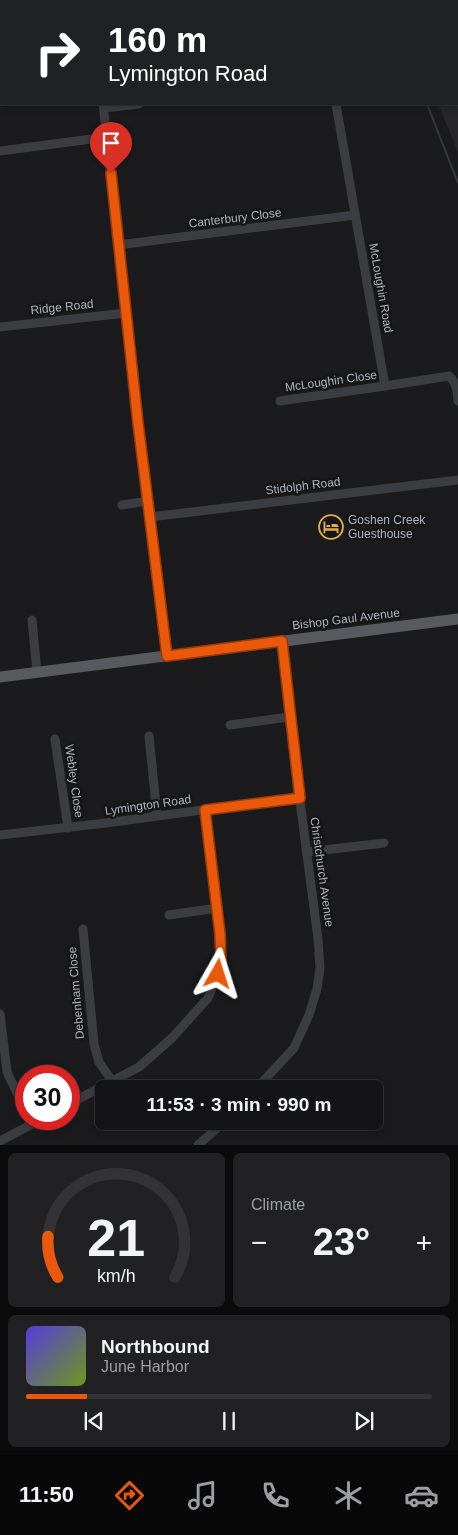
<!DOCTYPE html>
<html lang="en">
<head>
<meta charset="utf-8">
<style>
  :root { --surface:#141416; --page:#212123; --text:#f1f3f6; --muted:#9d9ea1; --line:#333335; --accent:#ea580c }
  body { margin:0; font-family:Helvetica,sans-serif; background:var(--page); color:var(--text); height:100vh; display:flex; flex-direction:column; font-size:19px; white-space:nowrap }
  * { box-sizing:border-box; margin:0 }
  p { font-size:16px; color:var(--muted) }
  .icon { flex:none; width:28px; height:28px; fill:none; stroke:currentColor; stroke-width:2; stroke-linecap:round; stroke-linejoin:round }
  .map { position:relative; height:1145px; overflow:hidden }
  .sheet { display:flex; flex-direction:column; gap:8px; padding:8px; background:#0b0b0c; flex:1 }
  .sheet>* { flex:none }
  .hud { position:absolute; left:0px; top:0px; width:459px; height:105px; box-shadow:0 2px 8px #0003,0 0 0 1px var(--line); background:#202124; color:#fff; overflow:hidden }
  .speed { position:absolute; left:15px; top:1065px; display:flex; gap:10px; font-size:25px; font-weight:700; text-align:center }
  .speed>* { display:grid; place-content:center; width:65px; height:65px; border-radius:50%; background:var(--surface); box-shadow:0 2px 8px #0003,0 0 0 1px var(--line); line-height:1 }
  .speed .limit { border:8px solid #d22; background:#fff; color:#111 }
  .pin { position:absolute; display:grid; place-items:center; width:42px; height:42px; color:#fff; margin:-51px -21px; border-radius:50% 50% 50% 0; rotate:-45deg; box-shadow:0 0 5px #0007 }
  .pin .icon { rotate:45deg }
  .me { position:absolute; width:55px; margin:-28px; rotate:6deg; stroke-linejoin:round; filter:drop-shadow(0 0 4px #0008) }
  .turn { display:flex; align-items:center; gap:18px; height:105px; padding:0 25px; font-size:22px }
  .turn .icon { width:65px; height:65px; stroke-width:2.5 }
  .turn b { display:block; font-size:35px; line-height:42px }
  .big { font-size:38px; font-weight:700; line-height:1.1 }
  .sheet .card { flex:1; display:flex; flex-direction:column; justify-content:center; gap:8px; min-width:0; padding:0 18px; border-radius:8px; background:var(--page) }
  .sheet .dial { align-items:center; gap:0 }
  .dial svg { height:130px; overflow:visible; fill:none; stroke:var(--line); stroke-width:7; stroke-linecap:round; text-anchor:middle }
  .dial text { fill:var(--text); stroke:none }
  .song { display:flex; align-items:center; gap:15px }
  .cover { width:60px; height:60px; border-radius:8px; background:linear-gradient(135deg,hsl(250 70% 55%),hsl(80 70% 35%)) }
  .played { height:5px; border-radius:2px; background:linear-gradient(90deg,var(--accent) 15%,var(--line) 15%) }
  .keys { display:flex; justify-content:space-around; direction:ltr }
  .heat { display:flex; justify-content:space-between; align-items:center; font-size:28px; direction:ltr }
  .sheet .tiles { flex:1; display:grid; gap:8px; grid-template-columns:1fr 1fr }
  .card:last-child { grid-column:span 2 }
  .trip { position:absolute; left:95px; top:1080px; width:288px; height:50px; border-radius:8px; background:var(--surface); box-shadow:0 2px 8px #0003,0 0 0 1px var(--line); font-weight:700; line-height:50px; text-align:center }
  .menu { display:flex; height:80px; justify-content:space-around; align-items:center; background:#080809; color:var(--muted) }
  .menu .icon { width:35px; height:35px }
  .menu .active { color:var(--accent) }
  .menu b { font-size:22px; color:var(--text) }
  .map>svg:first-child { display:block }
</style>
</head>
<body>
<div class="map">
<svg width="458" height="1145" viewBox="0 0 458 1145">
  <rect width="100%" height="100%" fill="#1b1b1d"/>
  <path fill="#27272a" d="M 407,0 L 458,0 L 458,152 L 438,104 L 458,104 L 458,1 L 404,1 Z"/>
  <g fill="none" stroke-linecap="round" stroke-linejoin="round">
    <g stroke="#313940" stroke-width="2">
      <path d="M 386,0 L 386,1"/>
      <path d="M 427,104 L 458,183"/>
    </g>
    <g stroke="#3c3d41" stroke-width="9">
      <path d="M 89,0 L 89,1"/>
      <path d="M 305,0 L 306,1"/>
      <path d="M 103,104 L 138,423 L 167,656"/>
      <path d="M 336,104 L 385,386 L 449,376 C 457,383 457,391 458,401"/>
      <path d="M 104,108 L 139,104"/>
      <path d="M 0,151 L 107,137"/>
      <path d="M 118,245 L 355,215"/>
      <path d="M 0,327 L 126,313"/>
      <path d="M 280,401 L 385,386"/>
      <path d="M 122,505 L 148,501"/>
      <path d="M 150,517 L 458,480"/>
      <path d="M 32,620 L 37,672"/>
      <path d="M 230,725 L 289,717"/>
      <path d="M 149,736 L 157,815"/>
      <path d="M 55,739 L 68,828"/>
      <path d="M 0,835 L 106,823 L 299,797"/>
      <path d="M 307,852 L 384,843"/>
      <path d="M 169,915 L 218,908"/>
      <path d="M 83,929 L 94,1044 L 99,1062 L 112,1081"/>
      <path d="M 0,1014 L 7,1072 L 19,1097 L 26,1109"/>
      <path d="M 256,1089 L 294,1048 L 309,1015 L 317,989 L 320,968 L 318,939 L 289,717 L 282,641"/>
      <path d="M 69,1104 L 139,1067 L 172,1038 L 208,998 L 214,984 L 221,961 L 220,935 L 205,809"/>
      <path d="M 0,1141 L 42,1119"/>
      <path d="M 198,1145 L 225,1121"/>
    </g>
    <path stroke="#585a60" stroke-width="11" d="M 0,677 L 458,619"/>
  </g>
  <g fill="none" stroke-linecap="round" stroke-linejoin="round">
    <g stroke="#983908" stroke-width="12">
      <path id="route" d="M 111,173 L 138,423 L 167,656 L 282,641 L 300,798 L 205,810 L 220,934 L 221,961 L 218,974"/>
    </g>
    <use href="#route" stroke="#ea580c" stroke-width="9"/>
  </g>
  <defs>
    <g id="hotel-ring" transform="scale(1.25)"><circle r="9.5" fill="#161618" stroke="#e3b04d" stroke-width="1.5"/><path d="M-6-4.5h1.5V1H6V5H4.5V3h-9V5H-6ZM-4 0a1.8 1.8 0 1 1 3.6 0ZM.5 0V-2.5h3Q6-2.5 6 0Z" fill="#e3b04d"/></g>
  </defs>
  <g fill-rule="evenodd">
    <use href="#hotel-ring" x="331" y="527"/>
  </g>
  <g text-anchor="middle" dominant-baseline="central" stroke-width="5" stroke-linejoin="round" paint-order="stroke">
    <g font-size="12" fill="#aeb2bb" stroke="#161618">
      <text transform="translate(235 218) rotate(-7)">Canterbury Close</text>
      <text transform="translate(381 288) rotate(80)">McLoughin Road</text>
      <text transform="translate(62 307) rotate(-6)">Ridge Road</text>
      <text transform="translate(331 381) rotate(-8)">McLoughin Close</text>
      <text transform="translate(303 486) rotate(-7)">Stidolph Road</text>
      <text transform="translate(346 619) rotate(-7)">Bishop Gaul Avenue</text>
      <text transform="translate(74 781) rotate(82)">Webley Close</text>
      <text transform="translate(148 805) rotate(-8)">Lymington Road</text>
      <text transform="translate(322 872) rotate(82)">Christchurch Avenue</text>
      <text transform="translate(76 993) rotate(-95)">Debenham Close</text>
    </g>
    <g font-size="12" fill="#aeb2bb" stroke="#161618" text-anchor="start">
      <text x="348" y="520">Goshen Creek<tspan x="348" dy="14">Guesthouse</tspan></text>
    </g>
  </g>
</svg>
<div class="speed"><div class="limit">30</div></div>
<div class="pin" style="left:111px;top:173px;background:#d93025"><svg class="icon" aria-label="arrive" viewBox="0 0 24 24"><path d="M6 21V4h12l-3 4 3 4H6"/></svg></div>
<svg class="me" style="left:218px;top:974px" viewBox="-20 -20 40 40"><path d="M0-17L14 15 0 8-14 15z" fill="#ea580c" stroke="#fff" stroke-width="4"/></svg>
<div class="trip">11:53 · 3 min · 990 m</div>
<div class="hud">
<div class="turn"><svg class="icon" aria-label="right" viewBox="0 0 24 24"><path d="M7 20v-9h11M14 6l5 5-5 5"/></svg><div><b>160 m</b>Lymington Road</div></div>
</div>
</div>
<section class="sheet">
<div class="tiles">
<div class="card dial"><svg viewBox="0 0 100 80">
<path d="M14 69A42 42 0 1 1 86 69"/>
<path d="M14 69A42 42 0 0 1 8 44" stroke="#ea580c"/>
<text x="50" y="56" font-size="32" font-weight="700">21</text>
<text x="50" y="72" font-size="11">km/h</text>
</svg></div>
<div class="card"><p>Climate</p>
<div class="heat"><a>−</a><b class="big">23°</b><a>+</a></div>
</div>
<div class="card">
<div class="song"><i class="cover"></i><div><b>Northbound</b><p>June Harbor</p></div></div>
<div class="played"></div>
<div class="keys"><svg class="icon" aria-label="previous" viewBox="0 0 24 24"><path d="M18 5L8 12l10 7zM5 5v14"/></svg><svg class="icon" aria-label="pause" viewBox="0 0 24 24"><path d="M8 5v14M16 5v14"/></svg><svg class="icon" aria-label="next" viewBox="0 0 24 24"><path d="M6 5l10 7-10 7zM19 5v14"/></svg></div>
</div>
</div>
</section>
<nav class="menu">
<b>11:50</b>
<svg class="icon active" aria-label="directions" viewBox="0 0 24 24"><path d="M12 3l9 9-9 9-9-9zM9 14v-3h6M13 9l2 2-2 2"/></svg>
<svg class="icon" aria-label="music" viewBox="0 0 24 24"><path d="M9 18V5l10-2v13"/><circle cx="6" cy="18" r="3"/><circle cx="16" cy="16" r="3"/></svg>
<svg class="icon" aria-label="phone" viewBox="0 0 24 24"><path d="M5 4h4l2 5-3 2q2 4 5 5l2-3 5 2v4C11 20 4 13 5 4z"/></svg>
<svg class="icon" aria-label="climate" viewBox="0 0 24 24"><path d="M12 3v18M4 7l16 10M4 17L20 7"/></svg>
<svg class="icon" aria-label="car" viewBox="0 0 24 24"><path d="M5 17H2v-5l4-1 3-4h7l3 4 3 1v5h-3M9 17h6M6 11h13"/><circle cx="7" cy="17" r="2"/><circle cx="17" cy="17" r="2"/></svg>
</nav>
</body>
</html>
